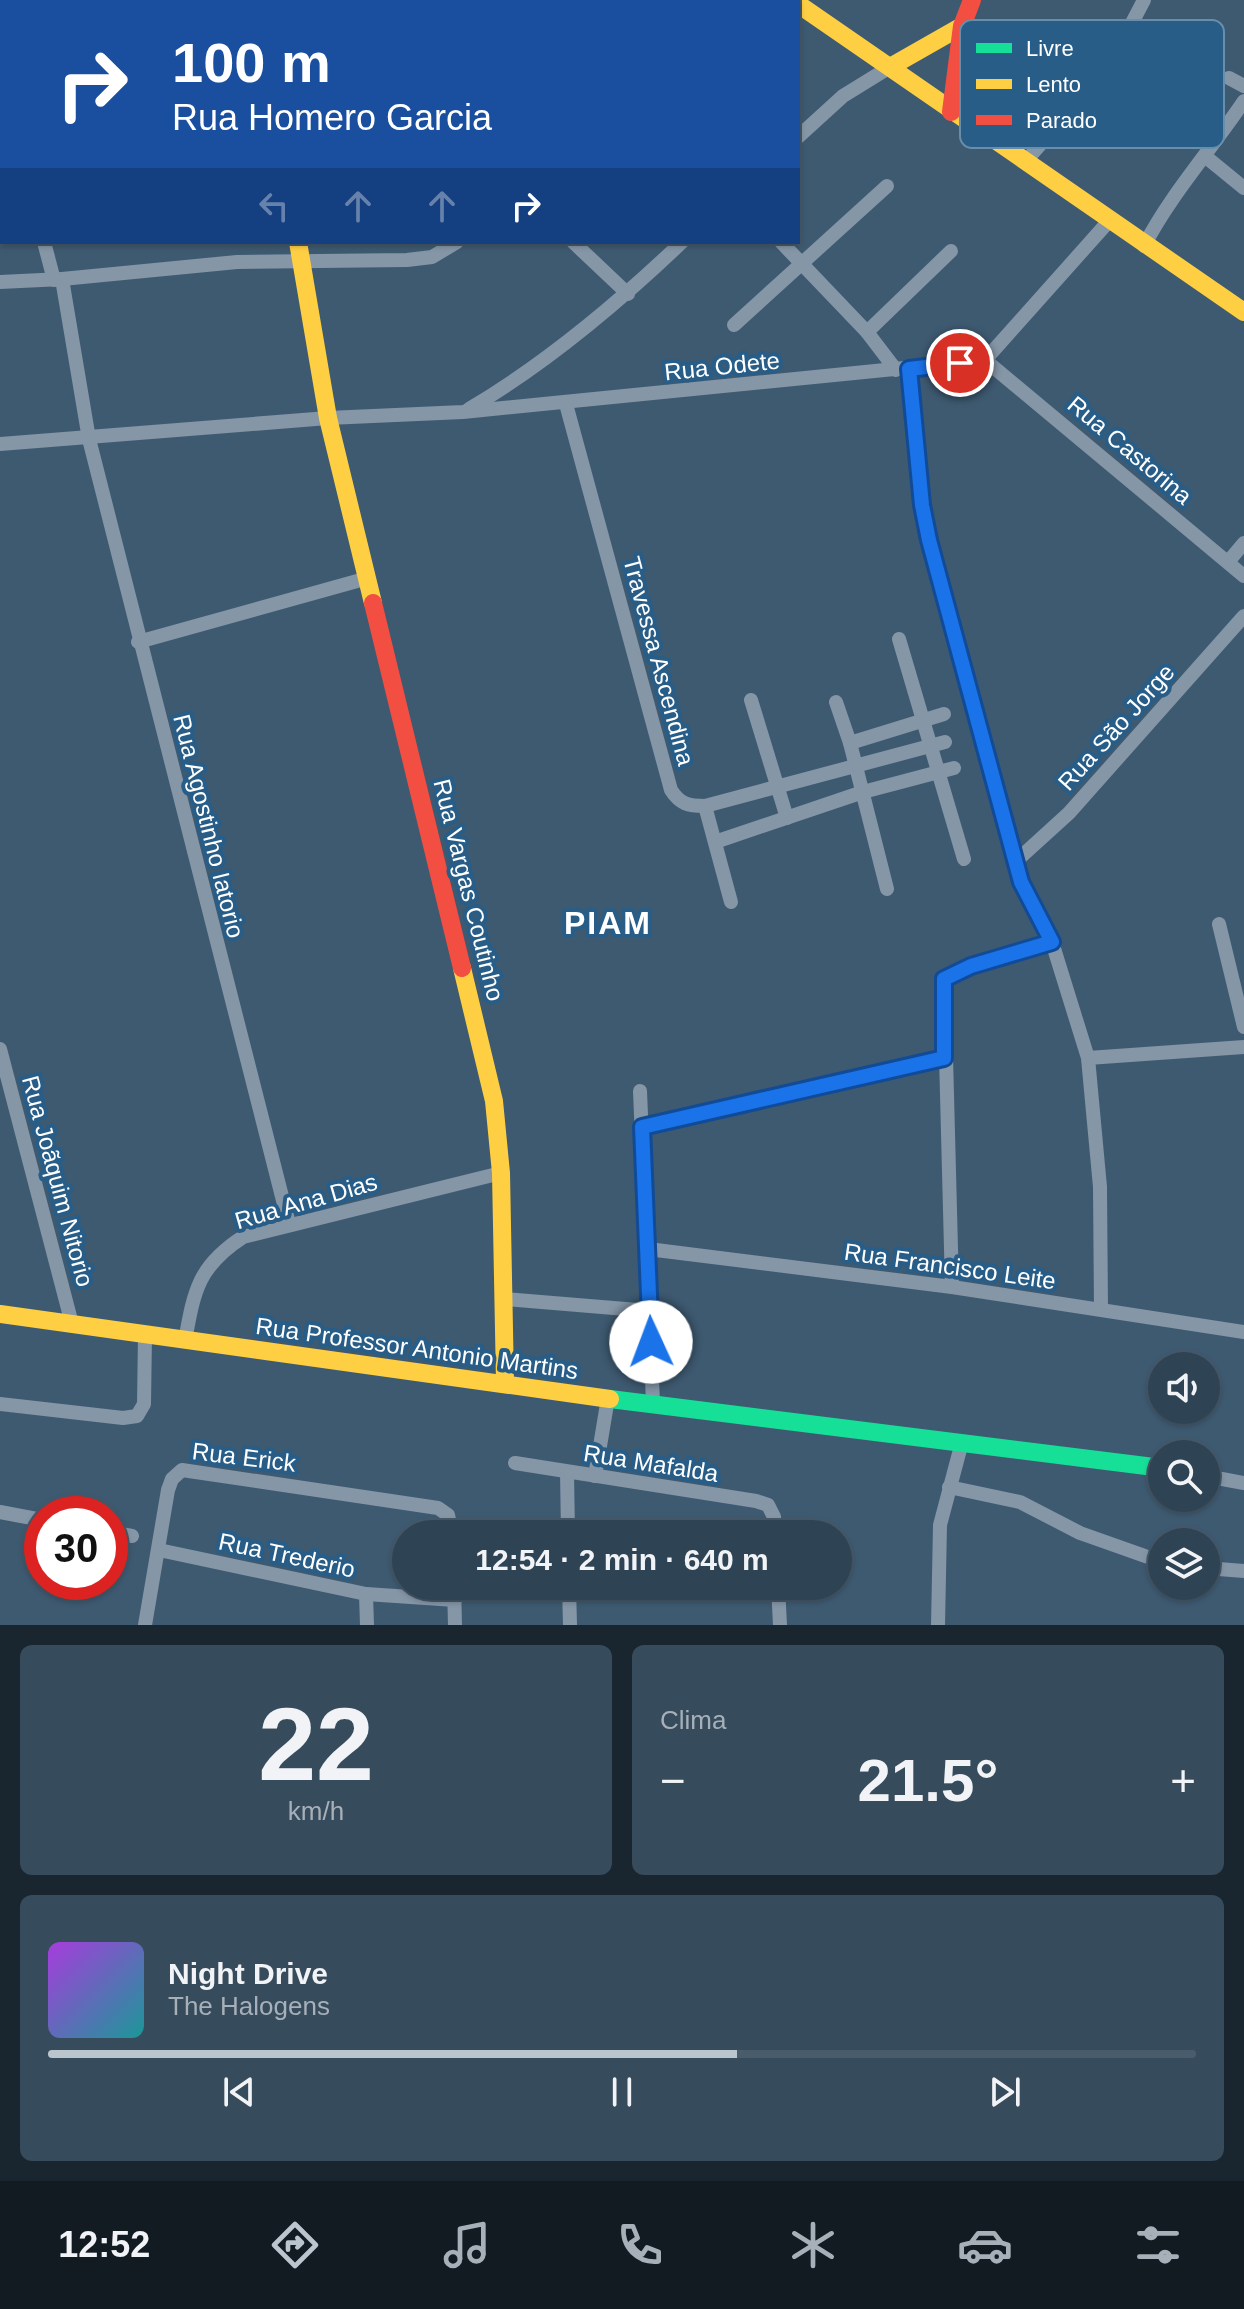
<!DOCTYPE html>
<html lang="pt">
<head>
<meta charset="utf-8">
<style>
  :root { --surface:#2e4455; --page:#364b5b; --text:#f1f3f6; --muted:#a7b0b9; --line:#495c6c; --accent:#bbc5cd }
  body { margin:0; font-family:Arial,sans-serif; background:var(--page); color:var(--text); height:100vh; display:flex; flex-direction:column; font-size:30px; white-space:nowrap }
  * { box-sizing:border-box; margin:0 }
  p { font-size:26px; color:var(--muted) }
  .icon { flex:none; width:44px; height:44px; fill:none; stroke:currentColor; stroke-width:2; stroke-linecap:round; stroke-linejoin:round }
  .map { position:relative; height:1625px; overflow:hidden }
  .details { display:flex; flex-direction:column; gap:20px; padding:20px; background:#19252f; flex:1 }
  .details>* { flex:none }
  .guide { position:absolute; left:0px; top:0px; width:800px; height:244px; box-shadow:0 2px 6px #0004,0 0 0 2px var(--line); background:#1a4fa0; color:#fff; overflow:hidden }
  .tools { position:absolute; left:1148px; top:1352px; display:grid; gap:16px }
  .tools a { display:grid; place-items:center; width:72px; height:72px; border-radius:50%; background:var(--surface); box-shadow:0 2px 6px #0004,0 0 0 2px var(--line); font-size:40px }
  .speed { position:absolute; left:24px; top:1496px; display:flex; gap:16px; font-size:40px; font-weight:700; text-align:center }
  .speed>* { display:grid; place-content:center; width:104px; height:104px; border-radius:50%; background:var(--surface); box-shadow:0 2px 6px #0004,0 0 0 2px var(--line); line-height:1 }
  .speed .limit { border:12px solid #d22; background:#fff; color:#111 }
  .pin { position:absolute; display:grid; place-items:center; width:68px; height:68px; color:#fff; margin:-34px; border:4px solid #fff; border-radius:50%; box-shadow:0 2px 8px #0007 }
  .me { position:absolute; width:88px; margin:-44px; rotate:358deg; stroke-linejoin:round; filter:drop-shadow(0 0 6px #0008) }
  .turn { display:flex; align-items:center; gap:28px; height:168px; padding:0 40px; font-size:36px }
  .turn .icon { width:104px; height:104px; stroke-width:2.5 }
  .turn b { display:block; font-size:56px; line-height:68px }
  .lanes { display:flex; align-items:center; height:76px; padding:0 40px; background:#0003; justify-content:center; gap:40px; direction:ltr }
  .lanes .off { opacity:.35 }
  .big { font-size:60px; font-weight:800; line-height:1.1 }
  .details .card { flex:1; display:flex; flex-direction:column; justify-content:center; gap:12px; min-width:0; padding:0 28px; border-radius:12px; background:var(--page) }
  .details .dial { align-items:center; gap:0 }
  .dial b { font-size:104px; line-height:1 }
  .song { display:flex; align-items:center; gap:24px }
  .cover { width:96px; height:96px; border-radius:12px; background:linear-gradient(135deg,hsl(280 70% 55%),hsl(180 70% 35%)) }
  .played { height:8px; border-radius:4px; background:linear-gradient(90deg,var(--accent) 60%,var(--line) 60%) }
  .keys { display:flex; justify-content:space-around; direction:ltr }
  .heat { display:flex; justify-content:space-between; align-items:center; font-size:44px; direction:ltr }
  .details .tiles { flex:1; display:grid; gap:20px; grid-template-columns:1fr 1fr }
  .card:last-child { grid-column:span 2 }
  .trip { position:absolute; left:392px; top:1520px; width:460px; height:80px; border-radius:40px; background:var(--surface); box-shadow:0 2px 6px #0004,0 0 0 2px var(--line); font-weight:800; line-height:80px; text-align:center }
  .tab-bar { display:flex; height:128px; justify-content:space-around; align-items:center; background:#121b22; color:var(--muted) }
  .tab-bar .icon { width:56px; height:56px }
  .tab-bar .on { color:var(--accent) }
  .tab-bar b { font-size:36px; color:var(--text) }
  .map>svg:first-child { display:block }
</style>
</head>
<body>
<div class="map">
<svg width="1244" height="1625" viewBox="0 0 1244 1625">
  <rect width="100%" height="100%" fill="#3e5a71"/>
  <g fill="none" stroke-linecap="round" stroke-linejoin="round">
    <g stroke="#8596a7" stroke-width="14">
      <path d="M 5,0 L 5,2"/>
      <path d="M 157,0 L 157,2"/>
      <path d="M 566,0 L 569,2"/>
      <path d="M 172,2 L 211,0"/>
      <path d="M 510,2 L 513,0"/>
      <path d="M 668,2 L 670,0"/>
      <path d="M 0,16 L 2,16"/>
      <path d="M 0,77 L 2,77"/>
      <path d="M 1229,78 L 1244,86"/>
      <path d="M 798,137 L 843,96 L 890,67"/>
      <path d="M 0,145 L 2,145"/>
      <path d="M 1206,157 L 1244,188"/>
      <path d="M 1025,162 L 1110,65 L 1144,0"/>
      <path d="M 44,242 L 54,280"/>
      <path d="M 573,242 L 628,294"/>
      <path d="M 781,242 L 867,332 L 896,370"/>
      <path d="M 1144,246 C 1171,194 1211,150 1244,101"/>
      <path d="M 62,279 L 89,439 L 289,1224"/>
      <path d="M 0,282 L 62,279 L 237,262 L 407,260 L 432,257 L 457,242"/>
      <path d="M 734,325 L 887,186"/>
      <path d="M 867,332 L 951,251"/>
      <path d="M 985,360 L 1244,576"/>
      <path d="M 985,360 L 1109,221"/>
      <path d="M 909,369 L 922,505 L 929,540 L 1021,882 L 1052,942 L 1088,1058 L 1100,1187 L 1101,1309"/>
      <path d="M 566,404 L 671,790 C 680,804 688,806 705,806 L 945,742"/>
      <path d="M 469,409 C 547,363 616,305 682,242"/>
      <path d="M 0,444 L 328,418 L 463,412 L 985,360"/>
      <path d="M 1228,562 L 1244,543"/>
      <path d="M 899,639 L 964,859"/>
      <path d="M 138,642 L 368,578"/>
      <path d="M 751,700 L 787,818"/>
      <path d="M 836,702 L 850,743 L 887,889"/>
      <path d="M 850,743 L 944,714"/>
      <path d="M 705,806 L 731,902"/>
      <path d="M 715,842 L 863,792 L 954,768"/>
      <path d="M 1015,862 L 1069,813 L 1244,616"/>
      <path d="M 1219,924 L 1244,1027"/>
      <path d="M 0,1049 L 72,1324"/>
      <path d="M 1088,1058 L 1244,1047"/>
      <path d="M 640,1091 L 653,1403"/>
      <path d="M 642,1127 L 944,1058"/>
      <path d="M 648,1249 L 952,1287 L 1244,1332"/>
      <path d="M 952,1287 L 944,979 L 971,966 L 1052,942"/>
      <path d="M 505,1299 L 650,1311"/>
      <path d="M 185,1341 C 194,1291 198,1266 243,1237 L 501,1173"/>
      <path d="M 0,1404 L 123,1418 L 137,1416 L 144,1404 L 145,1335"/>
      <path d="M 515,1463 L 756,1501 L 768,1505 L 774,1517 L 775,1534"/>
      <path d="M 567,1472 L 568,1534"/>
      <path d="M 595,1476 L 608,1398"/>
      <path d="M 1206,1476 L 1244,1483"/>
      <path d="M 949,1487 L 1020,1502 L 1080,1533 L 1162,1562"/>
      <path d="M 0,1512 L 42,1520"/>
      <path d="M 110,1532 L 132,1536"/>
      <path d="M 159,1550 L 366,1594 L 455,1600"/>
      <path d="M 1206,1568 L 1244,1571"/>
      <path d="M 454,1586 L 455,1625"/>
      <path d="M 569,1586 L 570,1625"/>
      <path d="M 778,1586 L 780,1625"/>
      <path d="M 366,1594 L 367,1625"/>
      <path d="M 145,1625 L 168,1490 L 172,1479 L 182,1470 L 438,1508 L 448,1515 L 452,1534"/>
      <path d="M 938,1625 L 940,1525 L 962,1442"/>
    </g>
    <path stroke="#16e098" stroke-width="18" d="M 610,1399 L 1162,1468"/>
    <g stroke="#ffcf43" stroke-width="18">
      <path d="M 798,4 L 1244,312"/>
      <path d="M 890,67 L 962,26"/>
      <path d="M 298,242 L 328,418 L 373,603"/>
      <path d="M 462,968 L 494,1101 L 501,1173 L 505,1382"/>
      <path d="M 0,1314 L 610,1399"/>
    </g>
    <g stroke="#f24e42" stroke-width="18">
      <path d="M 951,112 L 962,26 L 972,0"/>
      <path d="M 373,603 L 462,968"/>
    </g>
  </g>
  <g fill="none" stroke-linecap="round" stroke-linejoin="round">
    <g stroke="#114b97" stroke-width="20">
      <path id="route" d="M 651,1342 L 642,1127 L 944,1058 L 944,979 L 971,966 L 1052,942 L 1021,882 L 929,540 L 922,505 L 909,369 L 960,363"/>
    </g>
    <use href="#route" stroke="#1a73e8" stroke-width="14"/>
  </g>
  <g text-anchor="middle" dominant-baseline="central" stroke-width="8" stroke-linejoin="round" paint-order="stroke">
    <g font-size="24" fill="#fff" stroke="#285d87">
      <text transform="translate(722 366) rotate(-6)">Rua Odete</text>
      <text transform="translate(1130 450) rotate(40)">Rua Castorina</text>
      <text transform="translate(659 661) rotate(75)">Travessa Ascendina</text>
      <text transform="translate(1116 727) rotate(-48)">Rua São Jorge</text>
      <text transform="translate(209 826) rotate(76)">Rua Agostinho Iatorio</text>
      <text transform="translate(469 890) rotate(76)">Rua Vargas Coutinho</text>
      <text transform="translate(58 1181) rotate(75)">Rua Joãquim Nitorio</text>
      <text transform="translate(306 1201) rotate(-16)">Rua Ana Dias</text>
      <text transform="translate(950 1266) rotate(8)">Rua Francisco Leite</text>
      <text transform="translate(417 1348) rotate(8)">Rua Professor Antonio Martins</text>
      <text transform="translate(244 1457) rotate(7)">Rua Erick</text>
      <text transform="translate(651 1463) rotate(9)">Rua Mafalda</text>
      <text transform="translate(287 1555) rotate(12)">Rua Trederio</text>
    </g>
    <g font-size="32" font-weight="bold" letter-spacing="2" fill="#fff" stroke="#285d87">
      <text x="608" y="923">PIAM</text>
    </g>
  </g>
  <rect x="960" y="20" width="264" height="128" rx="12" fill="#285d87" stroke="#688eab" stroke-width="2"/>
  <rect x="976" y="43" width="36" height="10" fill="#16e098"/>
  <rect x="976" y="79" width="36" height="10" fill="#ffcf43"/>
  <rect x="976" y="115" width="36" height="10" fill="#f24e42"/>
  <g font-size="22" fill="#fff">
    <text x="1026" y="56">Livre</text>
    <text x="1026" y="92">Lento</text>
    <text x="1026" y="128">Parado</text>
  </g>
</svg>
<div class="tools">
<a><svg class="icon" aria-label="sound" viewBox="0 0 24 24"><path d="M4 9h4l5-4v14l-5-4H4zM17 9q2 3 0 6"/></svg></a>
<a><svg class="icon" aria-label="search" viewBox="0 0 24 24"><circle cx="10" cy="10" r="6"/><path d="M15 15l6 6"/></svg></a>
<a><svg class="icon" aria-label="layers" viewBox="0 0 24 24"><path d="M12 4l9 5-9 5-9-5zM3 14l9 5 9-5"/></svg></a>
</div>
<div class="speed"><div class="limit">30</div></div>
<div class="pin" style="left:960px;top:363px;background:#d93025"><svg class="icon" aria-label="arrive" viewBox="0 0 24 24"><path d="M6 21V4h12l-3 4 3 4H6"/></svg></div>
<svg class="me" style="left:651px;top:1342px" viewBox="-20 -20 40 40"><circle r="19" fill="#fff"/><path d="M0-13L10 11 0 6-10 11z" fill="#1a73e8"/></svg>
<div class="trip">12:54 · 2 min · 640 m</div>
<div class="guide">
<div class="turn"><svg class="icon" aria-label="right" viewBox="0 0 24 24"><path d="M7 20v-9h11M14 6l5 5-5 5"/></svg><div><b>100 m</b>Rua Homero Garcia</div></div>
<div class="lanes"><svg class="icon off" aria-label="left" viewBox="0 0 24 24"><path d="M17 20v-9H6M10 6l-5 5 5 5"/></svg><svg class="icon off" aria-label="ahead" viewBox="0 0 24 24"><path d="M12 20V5M6 11l6-6 6 6"/></svg><svg class="icon off" aria-label="ahead" viewBox="0 0 24 24"><path d="M12 20V5M6 11l6-6 6 6"/></svg><svg class="icon" aria-label="right" viewBox="0 0 24 24"><path d="M7 20v-9h11M14 6l5 5-5 5"/></svg></div>
</div>
</div>
<section class="details">
<div class="tiles">
<div class="card dial"><b>22</b><p>km/h</p></div>
<div class="card"><p>Clima</p>
<div class="heat"><a>−</a><b class="big">21.5°</b><a>+</a></div>
</div>
<div class="card">
<div class="song"><i class="cover"></i><div><b>Night Drive</b><p>The Halogens</p></div></div>
<div class="played"></div>
<div class="keys"><svg class="icon" aria-label="previous" viewBox="0 0 24 24"><path d="M18 5L8 12l10 7zM5 5v14"/></svg><svg class="icon" aria-label="pause" viewBox="0 0 24 24"><path d="M8 5v14M16 5v14"/></svg><svg class="icon" aria-label="next" viewBox="0 0 24 24"><path d="M6 5l10 7-10 7zM19 5v14"/></svg></div>
</div>
</div>
</section>
<nav class="tab-bar">
<b>12:52</b>
<svg class="icon on" aria-label="directions" viewBox="0 0 24 24"><path d="M12 3l9 9-9 9-9-9zM9 14v-3h6M13 9l2 2-2 2"/></svg>
<svg class="icon" aria-label="music" viewBox="0 0 24 24"><path d="M9 18V5l10-2v13"/><circle cx="6" cy="18" r="3"/><circle cx="16" cy="16" r="3"/></svg>
<svg class="icon" aria-label="phone" viewBox="0 0 24 24"><path d="M5 4h4l2 5-3 2q2 4 5 5l2-3 5 2v4C11 20 4 13 5 4z"/></svg>
<svg class="icon" aria-label="climate" viewBox="0 0 24 24"><path d="M12 3v18M4 7l16 10M4 17L20 7"/></svg>
<svg class="icon" aria-label="car" viewBox="0 0 24 24"><path d="M5 17H2v-5l4-1 3-4h7l3 4 3 1v5h-3M9 17h6M6 11h13"/><circle cx="7" cy="17" r="2"/><circle cx="17" cy="17" r="2"/></svg>
<svg class="icon" aria-label="filters" viewBox="0 0 24 24"><path d="M4 7h16M4 17h16"/><circle cx="9" cy="7" r="2"/><circle cx="15" cy="17" r="2"/></svg>
</nav>
</body>
</html>
